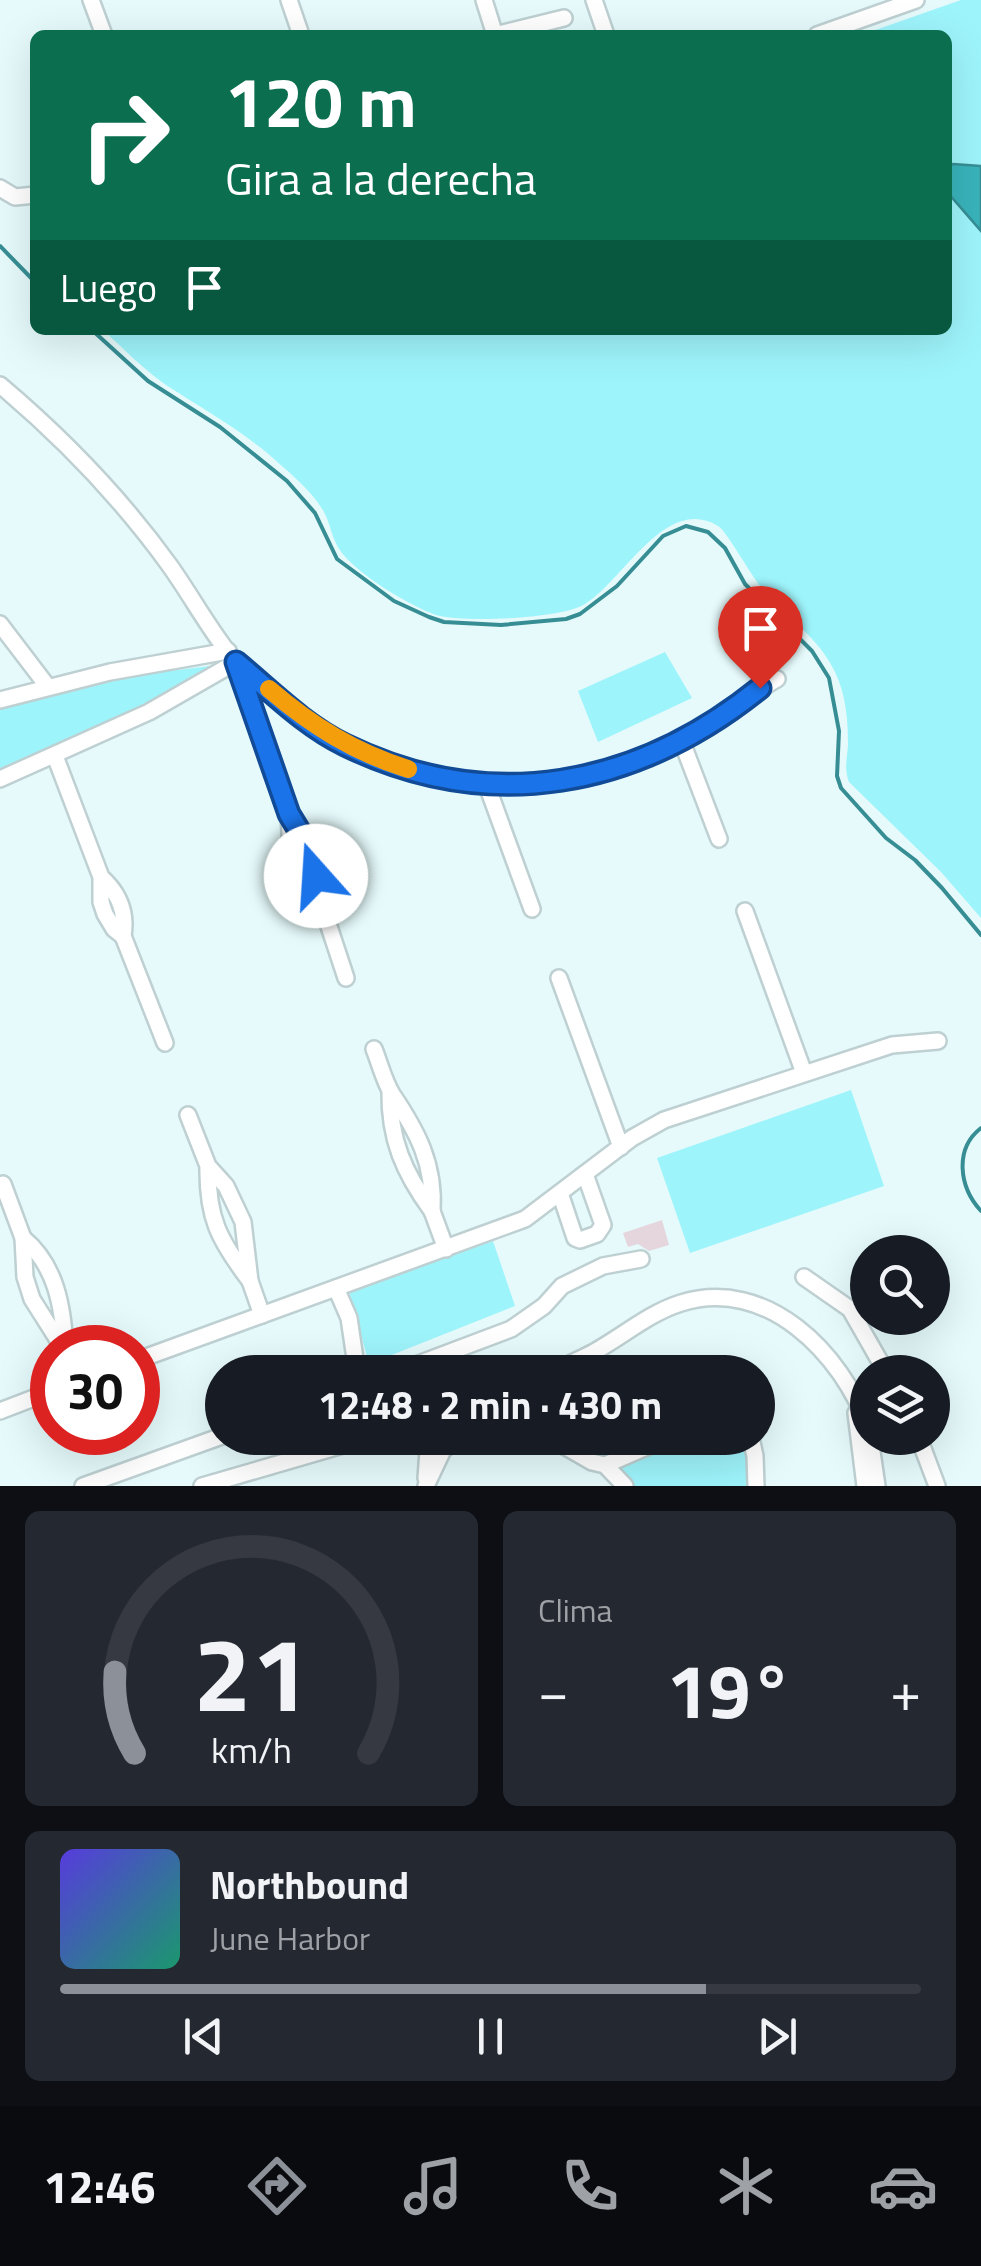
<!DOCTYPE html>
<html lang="es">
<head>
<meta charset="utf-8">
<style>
  :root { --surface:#171b24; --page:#242831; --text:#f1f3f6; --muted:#9ea1a6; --line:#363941; --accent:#8c9099 }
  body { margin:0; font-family:"Titillium Web",sans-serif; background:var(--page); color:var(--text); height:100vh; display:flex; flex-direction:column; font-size:38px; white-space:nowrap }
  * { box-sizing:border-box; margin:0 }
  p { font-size:32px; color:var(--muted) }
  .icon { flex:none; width:55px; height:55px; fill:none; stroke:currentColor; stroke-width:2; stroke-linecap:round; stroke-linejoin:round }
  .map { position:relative; height:1486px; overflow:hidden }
  .sheet { display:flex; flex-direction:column; gap:25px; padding:25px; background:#0d0f14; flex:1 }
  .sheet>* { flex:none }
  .hud { position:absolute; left:30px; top:30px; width:922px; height:305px; border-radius:15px; box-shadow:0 10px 40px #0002; background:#0b6e4f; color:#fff; overflow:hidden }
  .controls { position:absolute; left:850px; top:1235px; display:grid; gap:20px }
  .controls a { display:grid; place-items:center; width:100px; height:100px; border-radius:50%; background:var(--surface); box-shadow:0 10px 40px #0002; font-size:50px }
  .speed { position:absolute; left:30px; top:1325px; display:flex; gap:20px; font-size:50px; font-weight:700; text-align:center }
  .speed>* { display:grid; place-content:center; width:130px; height:130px; border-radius:50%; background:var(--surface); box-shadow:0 10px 40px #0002; line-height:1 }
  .speed .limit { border:15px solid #d22; background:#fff; color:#111 }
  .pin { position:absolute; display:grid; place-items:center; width:85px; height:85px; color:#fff; margin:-102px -42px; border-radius:50% 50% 50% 0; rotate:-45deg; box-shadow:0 0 10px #0007 }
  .pin .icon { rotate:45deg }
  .me { position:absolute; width:110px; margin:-55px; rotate:341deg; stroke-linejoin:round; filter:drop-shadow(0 0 8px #0008) }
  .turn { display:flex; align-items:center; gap:35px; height:210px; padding:0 30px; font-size:45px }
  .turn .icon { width:130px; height:130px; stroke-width:2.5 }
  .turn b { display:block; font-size:70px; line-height:85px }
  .then { display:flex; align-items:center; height:95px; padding:0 30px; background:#0003; gap:20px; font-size:38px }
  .big { font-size:75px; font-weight:700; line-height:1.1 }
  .sheet .card { flex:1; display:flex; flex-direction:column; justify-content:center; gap:15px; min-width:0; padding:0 35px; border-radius:15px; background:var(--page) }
  .sheet .dial { align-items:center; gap:0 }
  .dial svg { height:260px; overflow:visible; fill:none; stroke:var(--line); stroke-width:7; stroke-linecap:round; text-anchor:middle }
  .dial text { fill:var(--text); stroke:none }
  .song { display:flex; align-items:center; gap:30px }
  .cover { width:120px; height:120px; border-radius:15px; background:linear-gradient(135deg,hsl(250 70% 55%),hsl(160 70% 35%)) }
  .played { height:10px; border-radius:5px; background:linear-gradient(90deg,var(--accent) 75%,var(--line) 75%) }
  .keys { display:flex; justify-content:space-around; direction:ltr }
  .heat { display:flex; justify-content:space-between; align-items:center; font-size:55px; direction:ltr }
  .sheet .tiles { flex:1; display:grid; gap:25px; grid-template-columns:1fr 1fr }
  .card:last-child { grid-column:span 2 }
  .trip { position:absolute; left:205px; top:1355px; width:570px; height:100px; border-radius:50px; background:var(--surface); box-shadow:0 10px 40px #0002; font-weight:700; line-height:100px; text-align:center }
  .dock { display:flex; height:160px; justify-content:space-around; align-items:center; background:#090b0e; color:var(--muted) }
  .dock .icon { width:70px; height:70px }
  .dock .on { color:var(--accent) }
  .dock b { font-size:45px; color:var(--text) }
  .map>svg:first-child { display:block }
</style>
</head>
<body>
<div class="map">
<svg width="981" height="1486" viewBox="0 0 981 1486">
  <rect width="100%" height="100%" fill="#e6fafb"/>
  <g fill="#9ef4fb">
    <path d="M 961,0 L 981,0 L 981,918 L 941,872 L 849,782 C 844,769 847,759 848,745 C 848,720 846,695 835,672 C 819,637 784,616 761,587 C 750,574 726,530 718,526 C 666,494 623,581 585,604 C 562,619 463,623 436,615 C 410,606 359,575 342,553 C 332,541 331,525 324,512 C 311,489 285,469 266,452 C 234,426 200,407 166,385 C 143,369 124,349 103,330 L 948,330 L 948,35 L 861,35 Z"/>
    <path d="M 665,652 L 692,698 L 598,742 L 578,691 Z"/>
    <path d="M 218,665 C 148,707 76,742 0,772 L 0,708 L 104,679 Z"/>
    <path d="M 851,1090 L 884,1186 L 690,1253 L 657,1158 Z"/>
    <path d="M 493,1241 L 515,1306 L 369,1364 L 349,1291 Z"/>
    <path d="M 681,1438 L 745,1438 L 750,1486 L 633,1486 L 620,1474 L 622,1464 Z"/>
  </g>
  <path fill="#39b3bb" stroke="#368e94" stroke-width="2.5" d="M 953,164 L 981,166 L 981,231 L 948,193 L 948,167 Z"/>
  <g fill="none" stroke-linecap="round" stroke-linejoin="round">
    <g stroke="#368e94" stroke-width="4">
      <path d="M 0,246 L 35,282"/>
      <path d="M 92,330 L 148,381 L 220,427 L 287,481 L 315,513 L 337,559 L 394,601 L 429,617 L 444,622 L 501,625 L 566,619 L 580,614 L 617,586 L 663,536 L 686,526 L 708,532 L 725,548 L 745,584 L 812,651 L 829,678 L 839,731 L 837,776 L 841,788 L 886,838 L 915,860 L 942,888 L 981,935"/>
      <path d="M 981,1128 C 954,1149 959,1187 981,1211"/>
    </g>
  </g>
  <path fill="#e5d6de" d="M 662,1220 L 669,1245 L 649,1251 L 638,1244 L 628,1247 L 623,1233 Z"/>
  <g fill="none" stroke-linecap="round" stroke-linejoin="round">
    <g stroke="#bed0d2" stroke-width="20">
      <g id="minor">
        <path d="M 91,0 L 104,35"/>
        <path d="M 289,0 L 301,35"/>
        <path d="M 484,0 L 495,35"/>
        <path d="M 594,0 L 606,35"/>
        <path d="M 495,35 L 564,18"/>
        <path d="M 817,35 L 916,0"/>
        <path d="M 0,188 L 15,197 L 35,195"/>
        <path d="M 0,385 C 64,439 121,498 170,566 C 192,597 210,631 234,660 C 245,673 261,683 274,694 C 370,776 506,811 627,765 C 660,752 694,738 722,719 C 741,705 756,690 777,679"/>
        <path d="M 0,624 L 48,687"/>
        <path d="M 0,700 L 110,672 L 228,651"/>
        <path d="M 682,742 L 719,839"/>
        <path d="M 55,756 L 101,877 L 101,902 L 105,914 L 114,929 L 123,936 C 127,912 119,893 101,877"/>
        <path d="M 0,779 L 149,712 L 236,662 L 289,814"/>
        <path d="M 486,783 L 532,909"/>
        <path d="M 316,887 L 291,853 L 289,814 L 311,850 L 316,887 L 346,978"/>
        <path d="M 745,911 L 804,1073"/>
        <path d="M 123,936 L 165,1043"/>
        <path d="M 559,978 L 621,1147"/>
        <path d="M 374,1049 C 380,1064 384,1081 392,1094 C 417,1131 435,1164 432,1211 C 404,1173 389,1139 390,1091"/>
        <path d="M 188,1115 L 208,1166 L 226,1186 L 243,1222 L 250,1281 C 219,1240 207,1218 208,1166"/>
        <path d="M 3,1184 L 23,1238 L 25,1277 L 32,1299 L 63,1348"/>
        <path d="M 560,1193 L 575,1238 L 580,1240 L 597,1234 L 603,1225 L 585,1174"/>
        <path d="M 432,1211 L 446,1249"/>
        <path d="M 23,1238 C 56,1265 63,1307 65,1348"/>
        <path d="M 804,1277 L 850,1309 L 886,1372"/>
        <path d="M 250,1281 L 262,1315"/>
        <path d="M 336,1288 L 349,1318 L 357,1372"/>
        <path d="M 138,1360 L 525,1219 L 632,1138 L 664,1120 L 892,1045 L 938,1041"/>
        <path d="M 397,1372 L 511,1329 L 544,1306 L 562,1286 L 603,1266 L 641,1259"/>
        <path d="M 553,1372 C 566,1365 581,1359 594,1352 C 623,1336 649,1313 681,1303 C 767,1276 842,1354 868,1427"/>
        <path d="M 0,1411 L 52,1391"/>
        <path d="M 856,1413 L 865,1486"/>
        <path d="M 751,1438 L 755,1456 L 756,1486"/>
        <path d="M 870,1438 L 877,1486"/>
        <path d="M 919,1438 L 937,1486"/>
        <path d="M 552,1439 L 592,1462 L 605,1465 L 625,1486"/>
        <path d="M 447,1441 L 475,1438"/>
        <path d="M 605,1465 L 667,1438"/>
        <path d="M 426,1478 L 429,1438"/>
        <path d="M 83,1486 L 222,1436"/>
        <path d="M 202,1486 L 367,1438"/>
        <path d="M 426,1486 L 443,1450 L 455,1441"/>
      </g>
    </g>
    <use href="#minor" stroke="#fff" stroke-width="15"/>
  </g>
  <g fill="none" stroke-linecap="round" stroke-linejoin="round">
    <g stroke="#114b97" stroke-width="25">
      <path id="route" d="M 316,876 L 311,850 L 289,814 L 236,662 C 271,691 304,725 345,745 C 491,816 637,787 760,688"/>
    </g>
    <use href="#route" stroke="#1a73e8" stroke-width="18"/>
    <path stroke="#f59e0b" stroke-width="18" d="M 269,689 C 312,726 354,752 408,769"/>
  </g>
</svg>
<div class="controls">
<a><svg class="icon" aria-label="search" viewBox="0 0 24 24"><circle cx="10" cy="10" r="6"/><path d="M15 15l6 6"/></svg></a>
<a><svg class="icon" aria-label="layers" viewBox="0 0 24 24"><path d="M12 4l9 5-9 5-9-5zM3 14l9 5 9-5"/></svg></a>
</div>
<div class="speed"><div class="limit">30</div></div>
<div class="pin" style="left:760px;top:688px;background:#d93025"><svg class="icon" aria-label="arrive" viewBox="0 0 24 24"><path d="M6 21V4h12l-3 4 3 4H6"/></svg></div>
<svg class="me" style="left:316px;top:876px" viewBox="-20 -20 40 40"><circle r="19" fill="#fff"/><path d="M0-13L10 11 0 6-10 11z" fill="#1a73e8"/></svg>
<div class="trip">12:48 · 2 min · 430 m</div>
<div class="hud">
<div class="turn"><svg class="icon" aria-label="right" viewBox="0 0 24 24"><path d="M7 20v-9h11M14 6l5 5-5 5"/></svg><div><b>120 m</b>Gira a la derecha</div></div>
<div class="then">Luego<svg class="icon" aria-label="arrive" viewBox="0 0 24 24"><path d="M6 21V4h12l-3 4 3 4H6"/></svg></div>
</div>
</div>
<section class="sheet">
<div class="tiles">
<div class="card dial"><svg viewBox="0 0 100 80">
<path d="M14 69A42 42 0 1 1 86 69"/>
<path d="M14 69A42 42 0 0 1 8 44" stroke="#8c9099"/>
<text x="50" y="56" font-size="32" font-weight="700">21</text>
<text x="50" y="72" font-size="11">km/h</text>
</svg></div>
<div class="card"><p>Clima</p>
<div class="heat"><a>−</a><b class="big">19°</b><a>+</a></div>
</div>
<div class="card">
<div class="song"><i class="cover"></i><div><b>Northbound</b><p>June Harbor</p></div></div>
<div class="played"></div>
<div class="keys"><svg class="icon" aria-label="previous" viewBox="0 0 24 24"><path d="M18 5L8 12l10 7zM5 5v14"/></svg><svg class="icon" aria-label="pause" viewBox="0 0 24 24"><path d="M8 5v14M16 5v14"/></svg><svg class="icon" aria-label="next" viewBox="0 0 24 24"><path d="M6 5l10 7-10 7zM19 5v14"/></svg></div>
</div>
</div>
</section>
<nav class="dock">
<b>12:46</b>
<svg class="icon on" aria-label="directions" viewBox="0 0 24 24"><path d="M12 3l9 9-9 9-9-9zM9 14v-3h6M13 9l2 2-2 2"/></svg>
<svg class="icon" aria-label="music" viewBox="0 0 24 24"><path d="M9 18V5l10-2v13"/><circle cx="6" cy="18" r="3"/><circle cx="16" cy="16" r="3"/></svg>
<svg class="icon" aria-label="phone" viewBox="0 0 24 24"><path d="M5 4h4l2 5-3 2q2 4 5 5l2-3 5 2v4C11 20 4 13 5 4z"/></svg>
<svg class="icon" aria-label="climate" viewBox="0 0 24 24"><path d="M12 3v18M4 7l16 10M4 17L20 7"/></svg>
<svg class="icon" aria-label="car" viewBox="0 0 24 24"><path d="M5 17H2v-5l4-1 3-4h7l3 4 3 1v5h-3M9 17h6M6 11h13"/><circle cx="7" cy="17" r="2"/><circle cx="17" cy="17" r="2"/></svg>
</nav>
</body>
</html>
